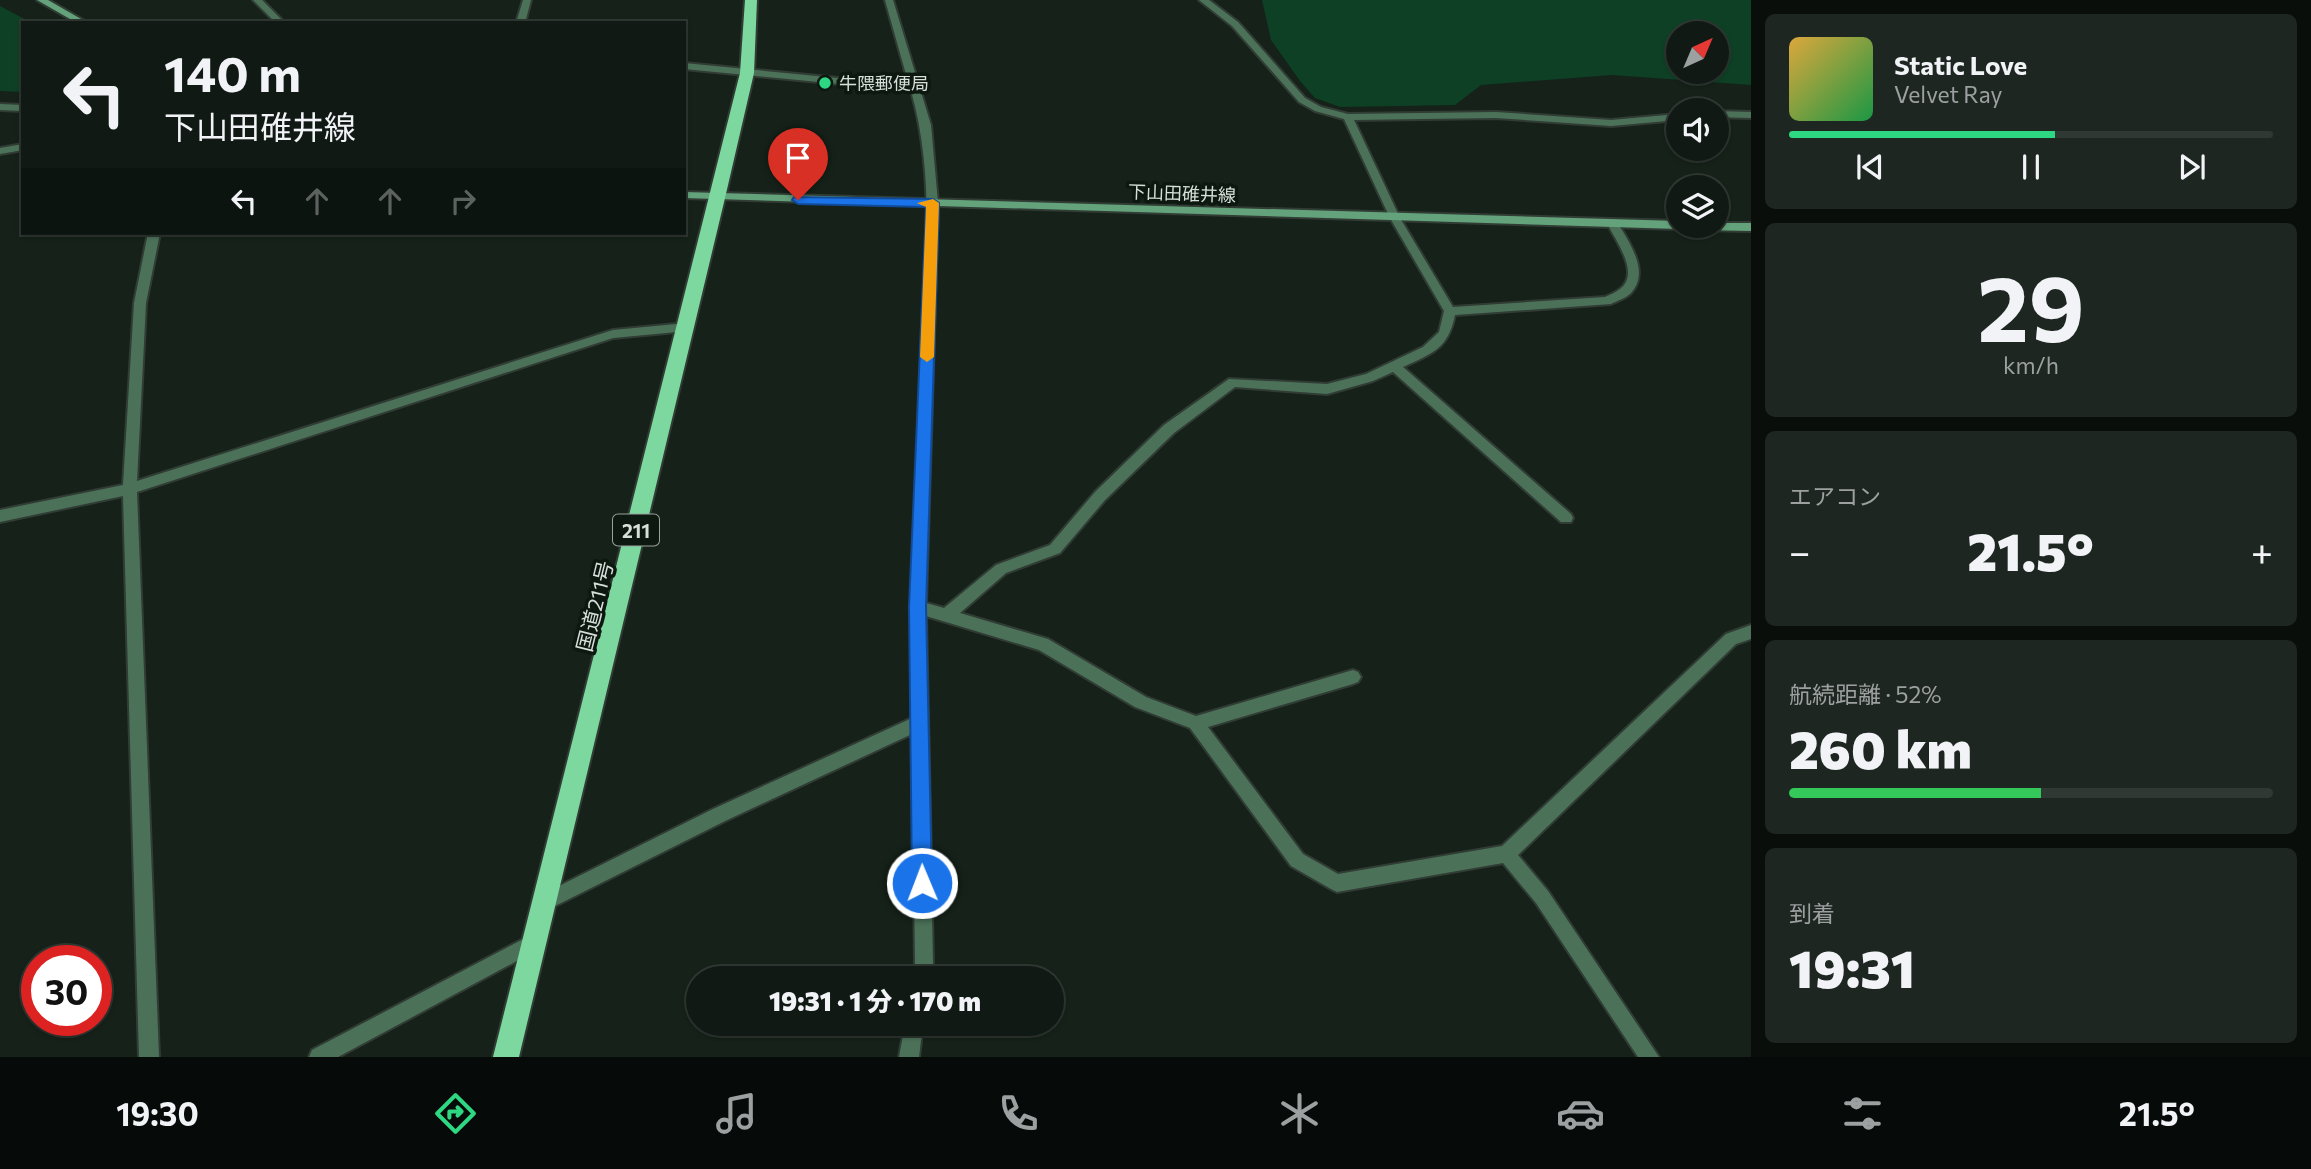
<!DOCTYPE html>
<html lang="ja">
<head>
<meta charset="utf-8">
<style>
  :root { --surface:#101913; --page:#1e2621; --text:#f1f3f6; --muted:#9ca0a0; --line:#303833; --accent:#2ed883 }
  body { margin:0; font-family:Commissioner,"Noto Sans JP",sans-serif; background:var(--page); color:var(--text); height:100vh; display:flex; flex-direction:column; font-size:26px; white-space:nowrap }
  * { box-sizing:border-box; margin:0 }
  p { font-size:23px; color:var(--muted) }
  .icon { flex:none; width:38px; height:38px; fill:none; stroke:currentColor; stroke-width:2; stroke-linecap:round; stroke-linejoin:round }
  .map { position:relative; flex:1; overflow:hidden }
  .side { display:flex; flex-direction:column; gap:14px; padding:14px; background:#090e0a; width:560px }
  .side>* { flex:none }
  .hud { position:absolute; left:21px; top:21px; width:665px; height:214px; border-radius:0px; box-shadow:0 2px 5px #0004,0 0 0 2px var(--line); background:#101913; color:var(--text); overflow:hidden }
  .needle { width:46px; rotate:44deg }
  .buttons { position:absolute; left:1666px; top:21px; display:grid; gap:14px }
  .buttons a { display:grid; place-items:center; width:63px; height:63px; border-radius:50%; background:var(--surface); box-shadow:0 2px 5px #0004,0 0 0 2px var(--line); font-size:35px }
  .speed { position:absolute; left:21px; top:945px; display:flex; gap:14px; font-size:35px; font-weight:700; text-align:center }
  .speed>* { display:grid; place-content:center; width:91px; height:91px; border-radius:50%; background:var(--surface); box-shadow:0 2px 5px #0004,0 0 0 2px var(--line); line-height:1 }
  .speed .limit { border:10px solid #d22; background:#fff; color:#111 }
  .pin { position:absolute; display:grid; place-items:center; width:60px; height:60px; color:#fff; margin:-72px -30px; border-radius:50% 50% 50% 0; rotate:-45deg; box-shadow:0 0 7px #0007 }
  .pin .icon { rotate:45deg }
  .me { position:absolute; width:77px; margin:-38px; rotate:359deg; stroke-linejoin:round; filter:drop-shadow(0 0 5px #0008) }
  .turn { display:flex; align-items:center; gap:24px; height:147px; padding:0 28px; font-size:32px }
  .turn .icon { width:91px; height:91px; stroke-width:2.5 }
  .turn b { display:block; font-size:49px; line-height:60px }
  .lanes { display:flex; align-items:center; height:66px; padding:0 28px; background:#0003; justify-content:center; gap:35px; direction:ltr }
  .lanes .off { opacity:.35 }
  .big { font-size:52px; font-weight:800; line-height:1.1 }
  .side .widget { flex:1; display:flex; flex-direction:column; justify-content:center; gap:10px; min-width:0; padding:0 24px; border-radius:10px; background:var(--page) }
  .side .dial { align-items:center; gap:0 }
  .dial b { font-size:91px; line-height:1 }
  .song { display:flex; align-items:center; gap:21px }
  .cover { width:84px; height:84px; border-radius:10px; background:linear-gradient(135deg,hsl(40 70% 55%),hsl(140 70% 35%)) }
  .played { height:7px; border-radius:4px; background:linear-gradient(90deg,var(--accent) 55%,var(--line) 55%) }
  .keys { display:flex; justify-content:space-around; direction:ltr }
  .heat { display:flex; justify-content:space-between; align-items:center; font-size:38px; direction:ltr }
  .charge { height:10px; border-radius:5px; background:linear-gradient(90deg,#34c759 52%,var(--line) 0) }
  .trip { position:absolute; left:686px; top:966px; width:378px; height:70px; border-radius:35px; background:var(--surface); box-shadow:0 2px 5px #0004,0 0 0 2px var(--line); font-weight:800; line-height:70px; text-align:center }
  .tabs { display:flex; height:112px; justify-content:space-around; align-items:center; background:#060a08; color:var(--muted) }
  .tabs .icon { width:49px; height:49px }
  .tabs .selected { color:var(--accent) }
  .tabs b { font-size:32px; color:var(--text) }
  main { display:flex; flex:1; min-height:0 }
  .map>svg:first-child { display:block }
</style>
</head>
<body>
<main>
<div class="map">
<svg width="1751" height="1057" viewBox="0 0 1751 1057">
  <rect width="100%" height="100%" fill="#152119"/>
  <g fill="#0d4025" fill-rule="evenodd">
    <path d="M 1262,0 L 1751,0 L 1751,85 L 1612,75 L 1481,85 L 1455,105 L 1340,107 L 1315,98 L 1300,81 L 1271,40 ZM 1678,33 L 1717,33 L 1717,72 L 1678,72 Z"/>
    <path d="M 0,6 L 32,23 L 23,23 L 23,92 L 0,91 Z"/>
  </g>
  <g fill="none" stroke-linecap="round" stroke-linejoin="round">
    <g stroke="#303c34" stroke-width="4">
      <g id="minor">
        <path d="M 253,0 L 262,0 L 285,23 L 276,23 Z"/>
        <path d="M 523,0 L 531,0 L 525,23 L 516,23 Z"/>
        <path d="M 885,0 L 893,0 L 931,125 L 938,203 L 926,603 L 944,608 L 996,565 L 1050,545 L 1095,492 L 1164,425 L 1229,379 L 1327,384 L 1366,374 L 1423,347 L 1439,332 L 1444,311 L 1390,218 L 1344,119 L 1315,111 L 1299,102 L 1232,26 L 1199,0 L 1209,0 L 1238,22 L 1305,98 L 1321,107 L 1348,114 L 1496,112 L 1611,120 L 1678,114 L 1678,120 L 1611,126 L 1496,118 L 1354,120 L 1400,218 L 1453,307 L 1605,297 C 1610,295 1616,292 1620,289 C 1641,273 1615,240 1607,223 L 1612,219 L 1616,220 C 1628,241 1651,271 1631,293 C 1626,298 1617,301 1611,304 L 1455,315 C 1448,349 1433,353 1403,367 L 1571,514 L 1573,518 L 1571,522 L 1561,522 L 1393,372 L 1373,381 L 1327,394 L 1235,387 L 1174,433 L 1105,500 L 1060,553 L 1006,573 L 960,613 L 1048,639 L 1146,697 L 1196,716 L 1353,670 L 1358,672 L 1361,677 L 1358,682 L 1353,684 L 1208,727 L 1303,854 L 1338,874 L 1502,846 L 1726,634 L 1751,625 L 1751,639 L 1736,644 L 1518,855 L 1548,891 L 1659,1057 L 1638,1057 L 1536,903 L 1503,863 L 1337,892 L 1331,889 L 1291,866 L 1190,728 L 1135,707 L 1039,650 L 926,616 L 933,963 L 930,978 L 912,978 L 915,963 L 912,734 L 725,821 L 543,912 L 537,909 L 534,903 L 537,897 L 713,809 L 912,718 C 911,599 916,481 921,361 C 925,271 936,178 911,91 L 684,69 L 684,63 L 909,85 Z"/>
        <path d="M 1717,111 L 1751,112 L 1751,118 L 1717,117 Z"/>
        <path d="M 23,144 L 23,150 L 0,154 L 0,148 Z"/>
        <path d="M 148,233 L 160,233 L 146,303 L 137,481 L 613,330 L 687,323 L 693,327 L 687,331 L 613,338 L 137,492 L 159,1057 L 139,1057 L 123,496 L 0,522 L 0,510 L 123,485 L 134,303 Z"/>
        <path d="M 533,934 L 539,937 L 542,943 L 539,949 L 338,1057 L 309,1057 L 312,1050 Z"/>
        <path d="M 905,1024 L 923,1024 L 919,1057 L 899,1057 Z"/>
      </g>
    </g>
    <g stroke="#303c34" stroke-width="4">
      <path id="tertiary" d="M 0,104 L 23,105 L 23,111 L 0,110 Z"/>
    </g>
    <g stroke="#303c34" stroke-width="4">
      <g id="secondary">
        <path d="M 37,0 L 48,0 L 88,23 L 77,23 Z"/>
        <path d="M 684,192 L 1678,221 L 1678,226 L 1683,226 L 1678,229 L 684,198 Z"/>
        <path d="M 1717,223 L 1751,223 L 1751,231 L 1700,230 L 1694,226 L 1717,226 Z"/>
      </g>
    </g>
    <g stroke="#303c34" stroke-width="4">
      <path id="trunk" d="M 745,0 L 757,0 L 754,73 L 725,198 L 519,1057 L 493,1057 L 740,73 Z"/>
    </g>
    <use href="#minor" fill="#4b7259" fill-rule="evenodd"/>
    <use href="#tertiary" fill="#4b7259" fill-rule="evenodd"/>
    <use href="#secondary" fill="#63a27a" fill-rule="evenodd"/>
    <use href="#trunk" fill="#7dd8a0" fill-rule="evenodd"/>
  </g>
  <path fill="#1a73e8" stroke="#114b97" stroke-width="2" d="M 794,197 L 933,199 L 939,203 L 926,607 L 932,883 L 929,890 L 922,892 L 915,890 L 912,883 L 909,607 L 926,207 L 798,204 L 792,200 Z"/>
  <path fill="#f59e0b" d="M 933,199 L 939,203 L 934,357 L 927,362 L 920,357 L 926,207 L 917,203 Z"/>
  <circle fill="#2ed883" stroke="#0c1810" stroke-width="2.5" cx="825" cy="83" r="7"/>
  <g text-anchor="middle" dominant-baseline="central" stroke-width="7" stroke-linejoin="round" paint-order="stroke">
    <g font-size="18" fill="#d7dfda" stroke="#0c1810" text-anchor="start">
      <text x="839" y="83">牛隈郵便局</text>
    </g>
    <g font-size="18" fill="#d7dfda" stroke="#0c1810">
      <text transform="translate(1182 193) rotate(2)">下山田碓井線</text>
    </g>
    <rect fill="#0c1810" stroke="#9aa39d" stroke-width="2" x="613" y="514.5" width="46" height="31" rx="5"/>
    <g font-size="19" font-weight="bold" fill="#d7dfda">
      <text x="636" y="530">211</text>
    </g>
    <g font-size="21" fill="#d7dfda" stroke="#0c1810">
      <text transform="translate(594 606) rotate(-76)">国道211号</text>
    </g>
  </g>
</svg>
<div class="buttons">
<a><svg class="needle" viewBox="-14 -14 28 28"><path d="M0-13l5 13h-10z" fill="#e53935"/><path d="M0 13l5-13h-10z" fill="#9ca0a0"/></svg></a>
<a><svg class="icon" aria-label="sound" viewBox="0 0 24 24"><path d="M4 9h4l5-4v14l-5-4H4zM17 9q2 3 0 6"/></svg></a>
<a><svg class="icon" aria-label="layers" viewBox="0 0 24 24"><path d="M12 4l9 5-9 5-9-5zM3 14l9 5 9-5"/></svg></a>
</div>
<div class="speed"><div class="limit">30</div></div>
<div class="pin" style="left:798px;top:200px;background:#d93025"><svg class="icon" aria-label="arrive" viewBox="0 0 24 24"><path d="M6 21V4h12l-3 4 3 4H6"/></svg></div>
<svg class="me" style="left:922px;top:883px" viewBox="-20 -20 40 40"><circle r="17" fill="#1a73e8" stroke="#fff" stroke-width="3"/><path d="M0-11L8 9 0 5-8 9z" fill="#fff"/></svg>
<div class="trip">19:31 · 1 分 · 170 m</div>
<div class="hud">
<div class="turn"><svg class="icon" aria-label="left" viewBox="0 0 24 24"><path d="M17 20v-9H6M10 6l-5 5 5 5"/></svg><div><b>140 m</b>下山田碓井線</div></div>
<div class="lanes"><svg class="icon" aria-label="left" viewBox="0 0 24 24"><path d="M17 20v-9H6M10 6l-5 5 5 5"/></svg><svg class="icon off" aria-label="ahead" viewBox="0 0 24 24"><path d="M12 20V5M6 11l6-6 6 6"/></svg><svg class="icon off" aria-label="ahead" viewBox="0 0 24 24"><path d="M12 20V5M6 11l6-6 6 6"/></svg><svg class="icon off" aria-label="right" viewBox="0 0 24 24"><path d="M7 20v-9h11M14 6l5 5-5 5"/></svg></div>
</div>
</div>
<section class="side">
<div class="widget">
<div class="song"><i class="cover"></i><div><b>Static Love</b><p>Velvet Ray</p></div></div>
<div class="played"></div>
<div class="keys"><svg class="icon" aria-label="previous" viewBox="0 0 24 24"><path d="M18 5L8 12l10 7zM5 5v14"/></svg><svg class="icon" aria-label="pause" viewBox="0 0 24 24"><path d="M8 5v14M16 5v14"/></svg><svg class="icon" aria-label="next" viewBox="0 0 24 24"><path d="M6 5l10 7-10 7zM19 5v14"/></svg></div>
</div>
<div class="widget dial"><b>29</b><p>km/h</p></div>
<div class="widget"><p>エアコン</p>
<div class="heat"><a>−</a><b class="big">21.5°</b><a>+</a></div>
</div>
<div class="widget"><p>航続距離 · 52%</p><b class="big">260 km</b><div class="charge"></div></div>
<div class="widget"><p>到着</p><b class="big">19:31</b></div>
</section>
</main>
<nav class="tabs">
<b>19:30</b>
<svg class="icon selected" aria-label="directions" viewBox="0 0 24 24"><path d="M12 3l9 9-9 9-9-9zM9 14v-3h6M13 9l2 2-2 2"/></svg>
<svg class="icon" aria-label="music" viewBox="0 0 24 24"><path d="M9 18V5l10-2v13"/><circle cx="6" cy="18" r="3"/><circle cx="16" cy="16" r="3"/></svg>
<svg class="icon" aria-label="phone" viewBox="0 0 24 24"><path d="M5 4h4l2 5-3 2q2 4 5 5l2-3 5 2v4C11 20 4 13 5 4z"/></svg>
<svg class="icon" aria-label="climate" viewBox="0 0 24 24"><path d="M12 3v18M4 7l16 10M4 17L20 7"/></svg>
<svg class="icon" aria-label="car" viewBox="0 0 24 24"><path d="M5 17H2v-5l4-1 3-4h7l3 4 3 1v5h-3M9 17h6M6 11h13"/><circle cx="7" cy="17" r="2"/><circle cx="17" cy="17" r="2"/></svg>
<svg class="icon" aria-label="filters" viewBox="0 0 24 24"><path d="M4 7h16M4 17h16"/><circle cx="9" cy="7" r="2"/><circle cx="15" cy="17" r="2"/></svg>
<b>21.5°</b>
</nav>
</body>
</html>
